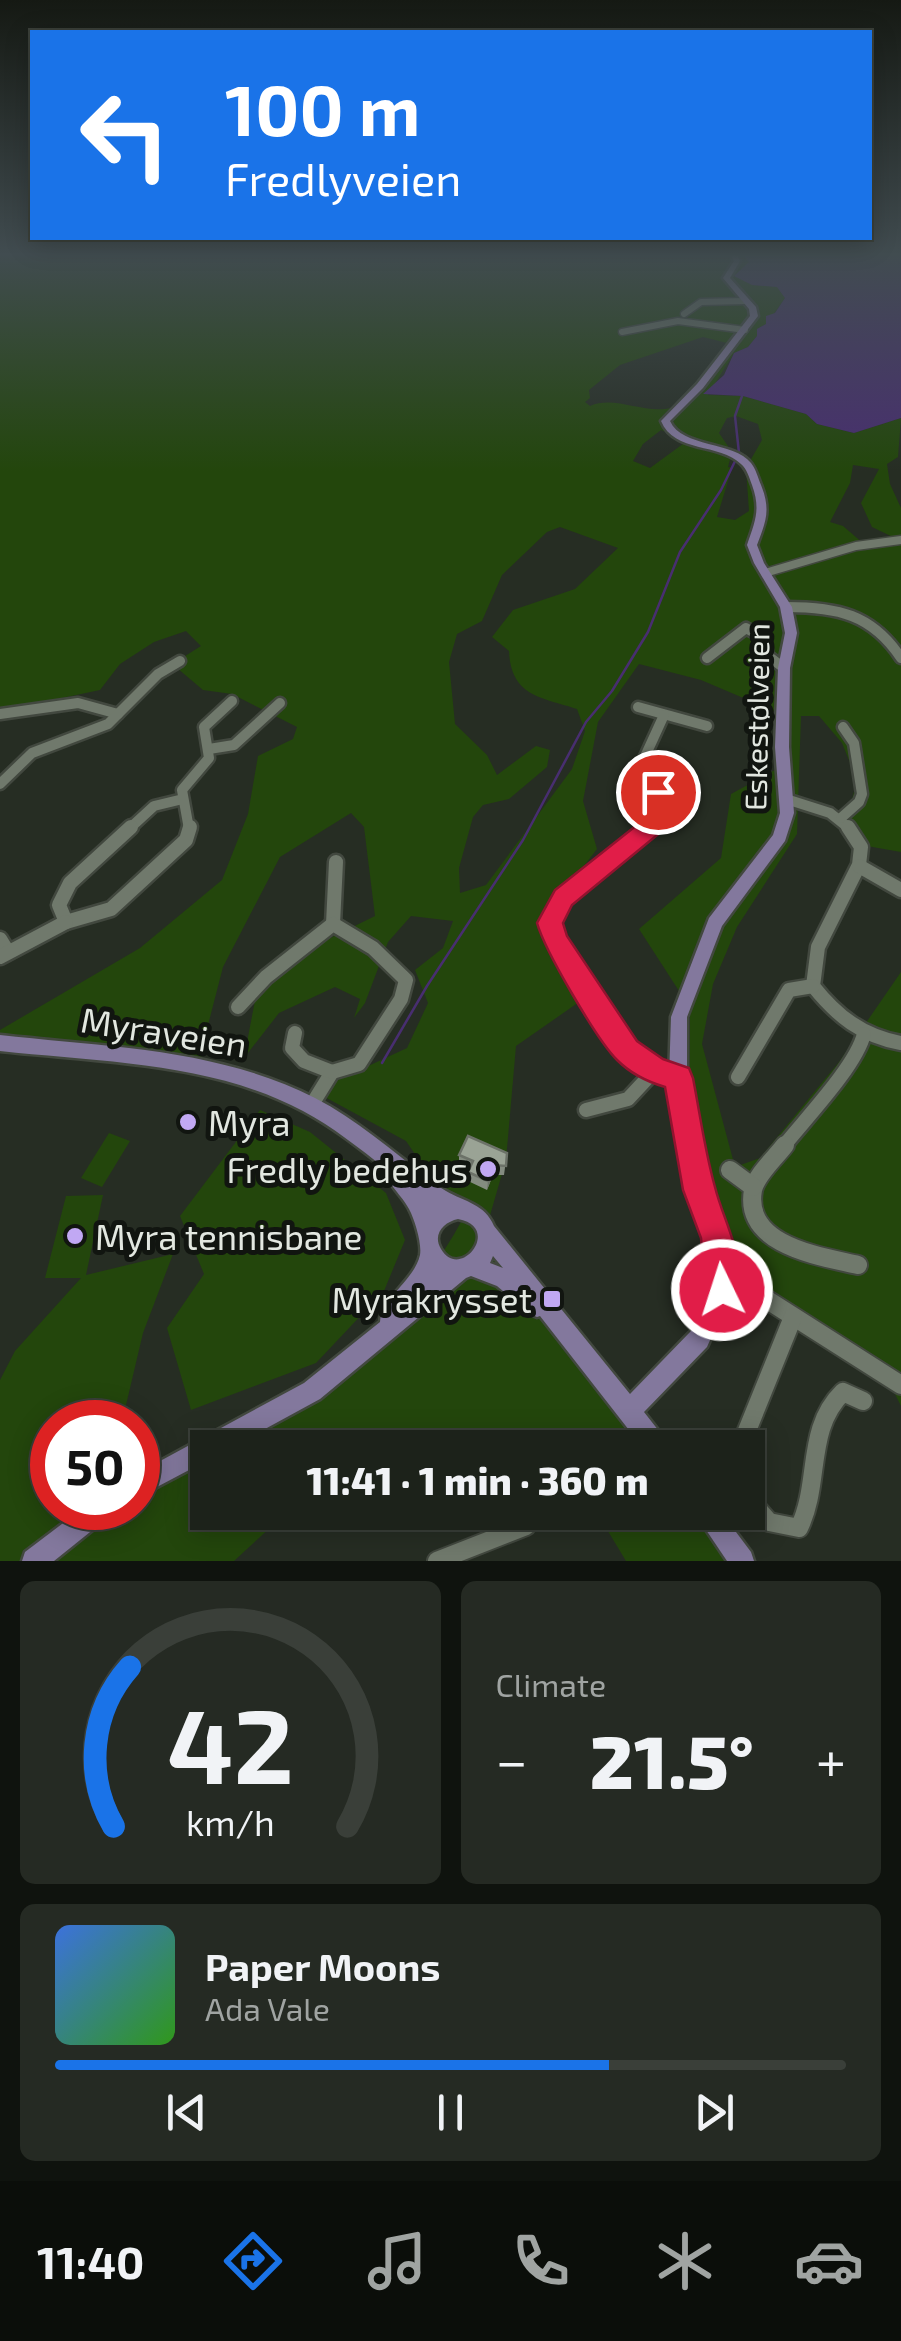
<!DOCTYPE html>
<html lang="en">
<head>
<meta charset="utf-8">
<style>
  :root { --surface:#1c221a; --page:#252a23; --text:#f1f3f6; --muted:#a0a4a2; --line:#3a3f39; --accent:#1a73e8 }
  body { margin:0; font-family:"Exo 2",sans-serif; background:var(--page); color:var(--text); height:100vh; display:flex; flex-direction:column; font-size:38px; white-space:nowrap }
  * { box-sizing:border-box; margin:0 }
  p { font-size:32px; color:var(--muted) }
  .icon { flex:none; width:55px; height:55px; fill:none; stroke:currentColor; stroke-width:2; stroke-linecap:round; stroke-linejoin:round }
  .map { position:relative; height:1561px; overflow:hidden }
  .sheet { display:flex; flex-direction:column; gap:20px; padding:20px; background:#0f130e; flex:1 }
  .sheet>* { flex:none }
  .hud { position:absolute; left:30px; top:30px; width:842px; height:210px; border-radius:0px; box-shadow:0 5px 25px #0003,0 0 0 2px var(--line); background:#1a73e8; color:#fff; overflow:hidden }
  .speed { position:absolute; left:30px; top:1400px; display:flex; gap:20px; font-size:50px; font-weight:700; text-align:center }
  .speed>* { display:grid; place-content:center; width:130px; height:130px; border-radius:50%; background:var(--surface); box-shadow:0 5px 25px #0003,0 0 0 2px var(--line); line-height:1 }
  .speed .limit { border:15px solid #d22; background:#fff; color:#111 }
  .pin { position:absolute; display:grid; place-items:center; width:85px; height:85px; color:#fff; margin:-42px; border:5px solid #fff; border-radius:50%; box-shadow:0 2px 10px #0007 }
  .me { position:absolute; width:110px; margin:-55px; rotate:356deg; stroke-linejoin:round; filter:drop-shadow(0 0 8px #0008) }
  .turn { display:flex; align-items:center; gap:35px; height:210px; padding:0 30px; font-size:45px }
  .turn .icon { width:130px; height:130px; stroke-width:2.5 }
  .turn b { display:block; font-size:70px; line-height:85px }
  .big { font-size:75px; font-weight:800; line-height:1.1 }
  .sheet .tile { flex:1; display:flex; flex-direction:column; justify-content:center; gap:15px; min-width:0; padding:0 35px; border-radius:15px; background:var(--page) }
  .sheet .dial { align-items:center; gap:0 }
  .dial svg { height:260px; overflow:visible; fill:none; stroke:var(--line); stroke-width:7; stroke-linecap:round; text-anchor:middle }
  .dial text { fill:var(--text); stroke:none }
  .song { display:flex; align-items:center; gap:30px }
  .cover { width:120px; height:120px; border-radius:15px; background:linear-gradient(135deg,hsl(220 70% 55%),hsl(110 70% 35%)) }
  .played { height:10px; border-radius:5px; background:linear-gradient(90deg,var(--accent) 70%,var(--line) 70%) }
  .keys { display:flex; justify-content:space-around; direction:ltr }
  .heat { display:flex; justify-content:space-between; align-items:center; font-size:55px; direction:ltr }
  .sheet .tiles { flex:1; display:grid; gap:20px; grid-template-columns:1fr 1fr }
  .tile:last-child { grid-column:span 2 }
  .trip { position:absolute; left:190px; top:1430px; width:575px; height:100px; border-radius:0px; background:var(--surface); box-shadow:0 5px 25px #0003,0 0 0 2px var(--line); font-weight:800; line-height:100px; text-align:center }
  .dock { display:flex; height:160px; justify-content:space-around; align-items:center; background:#0b0e0a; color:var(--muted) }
  .dock .icon { width:70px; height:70px }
  .dock .active { color:var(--accent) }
  .dock b { font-size:45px; color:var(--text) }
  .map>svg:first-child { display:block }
</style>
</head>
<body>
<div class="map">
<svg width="901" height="1561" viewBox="0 0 901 1561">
  <rect width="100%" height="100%" fill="#262d23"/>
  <g fill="#23460c" fill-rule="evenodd">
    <path d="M 0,253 L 742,253 L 750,261 L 752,285 L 777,287 L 785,298 L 766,324 L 757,329 L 757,336 L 748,347 L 734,353 L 708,395 L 743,396 L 806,414 L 817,424 L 854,433 L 901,418 L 898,457 L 887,464 L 890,484 L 901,508 L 901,852 L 861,845 L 848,815 L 857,780 L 842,743 L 819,716 L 801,716 L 797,834 L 737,927 L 713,984 L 702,1044 L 735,1167 L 760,1158 L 839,1062 L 901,972 L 901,1406 L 887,1378 L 722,1259 L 689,1089 L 690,1008 L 639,929 L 721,858 L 731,794 L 782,766 L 786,716 L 701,680 L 639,664 L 598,722 L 583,801 L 597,849 L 564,892 L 554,929 L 592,993 L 516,1046 L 506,1160 L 482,1243 L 554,1322 L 657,1447 L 208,1448 L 208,1512 L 295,1513 L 272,1526 L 234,1561 L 0,1561 L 0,1380 L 15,1351 L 81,1278 L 45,1278 L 66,1196 L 103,1195 L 86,1275 L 173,1254 L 143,1333 L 122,1422 L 52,1422 L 52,1508 L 138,1508 L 138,1477 C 256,1413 395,1346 461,1222 L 406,1141 L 321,1095 L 333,1076 L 336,1081 L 407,1048 L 428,1003 L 415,970 L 443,948 L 453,921 L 411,916 L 388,942 L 365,1003 L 354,1018 L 360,999 L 335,987 L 279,1013 L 244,1058 L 257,990 L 308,949 L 375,916 L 364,827 L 351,813 L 280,857 L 223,967 L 200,1056 L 213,1063 L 0,1036 L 0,1030 L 140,948 L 222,880 L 248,814 L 258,756 L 293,739 L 297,727 L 232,694 L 203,690 L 177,668 L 182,658 L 201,646 L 186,631 L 154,642 L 120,664 L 100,690 L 0,711 ZM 703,337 L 735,345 L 734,350 C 714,363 703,389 684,402 C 654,422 619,393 590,406 L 585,402 L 590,398 L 589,390 L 620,365 ZM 736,416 L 758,424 L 762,440 L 746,468 L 749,511 L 735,520 L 717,517 L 732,468 L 728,467 L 732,452 L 719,433 L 727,418 ZM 661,430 L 687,441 L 650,468 L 633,461 L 643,444 ZM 853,465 L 879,469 L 861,503 L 872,527 L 897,539 L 864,544 L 843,526 L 830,522 L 850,483 ZM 560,527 L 618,548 L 575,589 L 513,610 L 492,637 L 509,651 C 511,696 540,697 577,709 L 585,731 L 572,769 L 486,885 L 460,893 L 459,868 L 473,817 L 483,805 L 509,799 L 547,767 L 550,750 L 536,746 L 497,775 L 487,755 L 455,724 L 449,662 L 457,634 L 482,621 L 502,575 L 547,532 Z"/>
    <path d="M 260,1110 L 310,1132 L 386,1193 L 405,1240 L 384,1291 L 316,1363 L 191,1410 L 167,1328 L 204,1274 L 180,1216 Z"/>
    <path d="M 109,1133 L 130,1141 L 102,1187 L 81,1178 Z"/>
    <path d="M 597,1513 L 710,1513 L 750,1561 L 626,1561 Z"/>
  </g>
  <path fill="#482e70" d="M 742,253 L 901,253 L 901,418 L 854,433 L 817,424 L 806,414 L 743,396 L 703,394 L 724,375 L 734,353 L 748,347 L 757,336 L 757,329 L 766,324 L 766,316 L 775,313 L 785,298 L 777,287 L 752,285 L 734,276 L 749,262 Z"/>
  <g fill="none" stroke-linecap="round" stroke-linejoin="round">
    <path stroke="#482e70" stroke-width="2.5" d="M 382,1063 L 427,986 L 523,840 L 586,722 L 612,691 L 648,632 L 680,552 L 721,490 L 739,453 L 735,416 L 742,396"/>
    <g stroke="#42483f" stroke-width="9">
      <g id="minor-far4">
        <path d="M 684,314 L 701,302 L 744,301"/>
        <path d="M 622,332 L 678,321 L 745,330"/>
      </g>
    </g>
    <g stroke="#42483f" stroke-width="11">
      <path id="minor-far3" d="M 765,573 L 856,546 L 901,540"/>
    </g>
    <g stroke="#42483f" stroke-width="15">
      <g id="minor-far2">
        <path d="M 786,607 C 837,607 872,614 901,658"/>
        <path d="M 707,658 L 746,628 L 765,639 L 768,656 L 784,668"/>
        <path d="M 638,707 L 707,726"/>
        <path d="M 0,714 L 78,703 L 118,714"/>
        <path d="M 209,749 L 234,745 L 280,703"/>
        <path d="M 0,784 L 32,753 L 108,724 L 158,674 L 180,661"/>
        <path d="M 786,799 L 830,813 L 850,829"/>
        <path d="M 841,818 L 859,802 L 862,794 L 854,743 L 843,727"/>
        <path d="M 129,829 L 154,806 L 183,799"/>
        <path d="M 189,829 L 182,790 L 209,758 L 204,727 L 232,701"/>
        <path d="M 648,829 L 664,816 L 659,793 L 642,763 L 664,715"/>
      </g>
    </g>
    <g stroke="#42483f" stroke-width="19">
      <g id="minor-far1">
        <path d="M 131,827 L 70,883 L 59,905 L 66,922 L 111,909 L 186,840 L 190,827"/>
        <path d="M 651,827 L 564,897 L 549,923 L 555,941 C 590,993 616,1056 678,1078"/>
        <path d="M 848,827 L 861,847 L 859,865 L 818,947 L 813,986 C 837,1016 862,1036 901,1043"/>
        <path d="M 859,866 L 901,890"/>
        <path d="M 333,924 L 336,862"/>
        <path d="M 0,939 L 8,952"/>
        <path d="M 0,957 L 66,922"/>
        <path d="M 238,1007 L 266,977 L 333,924 L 373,948 L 406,980 L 401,999 L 359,1064 L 332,1072 L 311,1106"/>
        <path d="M 295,1033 L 292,1048 L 304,1061 L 332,1072"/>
        <path d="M 738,1077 L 789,990 L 813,986"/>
        <path d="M 586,1110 L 628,1099 L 655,1070"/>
        <path d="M 783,1147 C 806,1118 856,1066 864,1034"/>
      </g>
    </g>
    <g stroke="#42483f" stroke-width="22">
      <g id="minor">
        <path d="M 785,1145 C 776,1157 756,1175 753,1190 C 743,1246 820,1256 858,1265"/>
        <path d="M 730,1170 L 753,1187"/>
        <path d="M 722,1271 L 901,1385"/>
        <path d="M 740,1448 L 793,1317"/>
        <path d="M 748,1498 L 769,1522 L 799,1528 C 821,1483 805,1429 843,1392 L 863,1401"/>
        <path d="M 437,1561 L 526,1526"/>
      </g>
    </g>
    <g stroke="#42483f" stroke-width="5">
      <g id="major">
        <path d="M 730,253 L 736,253 L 740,261 L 730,278 L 756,307 L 758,316 L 703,388 L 670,421 C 682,448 734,441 751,463 C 756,469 758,478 761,485 C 771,510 766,521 757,545 L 764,563 L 792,607 L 797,633 L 790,668 L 789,747 L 794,813 L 785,841 L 722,926 L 687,1017 L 687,1078 L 709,1190 L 728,1238 L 732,1290 L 707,1347 L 644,1412 L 666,1440 L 669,1448 L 643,1448 L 540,1316 L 537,1317 L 530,1314 L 497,1286 L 471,1276 L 466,1278 L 320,1399 L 230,1448 L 208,1448 L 208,1460 L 138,1497 L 138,1473 L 304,1383 L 380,1322 C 382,1297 414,1281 420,1255 C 422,1244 415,1220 409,1209 C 402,1195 387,1185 386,1169 C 359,1148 333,1127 303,1111 C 211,1062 101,1062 0,1051 L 0,1035 C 106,1047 217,1048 315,1098 C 356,1119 391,1150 428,1178 C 434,1182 440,1188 446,1191 C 465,1202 485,1204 494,1226 L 630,1394 L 691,1331 L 712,1289 L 708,1238 L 689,1190 L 669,1078 L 671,1017 L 709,918 L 773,835 L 780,813 L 775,747 L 778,668 L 785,633 L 780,607 L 754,563 L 747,545 C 755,521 761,510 752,485 C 749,477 747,469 741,464 C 720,443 674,453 661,421 L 697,384 L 750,316 L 749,309 L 723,278 L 734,261 ZM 458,1219 C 503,1227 460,1282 441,1249 C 432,1234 444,1222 458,1219 ZM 493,1256 L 503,1268 L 490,1263 Z"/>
        <path d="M 83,1508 L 114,1508 L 110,1516 L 54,1561 L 22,1561 L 25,1552 Z"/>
        <path d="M 694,1512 L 721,1512 L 751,1552 L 754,1561 L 727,1561 Z"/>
      </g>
    </g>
    <use href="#minor-far4" stroke="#70796c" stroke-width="6"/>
    <use href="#minor-far3" stroke="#70796c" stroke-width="8"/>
    <use href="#minor-far2" stroke="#70796c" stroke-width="10"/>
    <use href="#minor-far1" stroke="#70796c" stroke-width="14"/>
    <use href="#minor" stroke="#70796c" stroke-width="18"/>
    <use href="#major" fill="#83789d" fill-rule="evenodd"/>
  </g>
  <path fill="#848c80" d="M 507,1153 L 504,1175 L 493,1175 L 487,1190 L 468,1181 L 470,1169 L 459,1164 L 459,1155 Z"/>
  <path fill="#6c7268" d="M 494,1165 L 493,1175 L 487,1190 L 488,1181 Z"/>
  <path fill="#9aa395" stroke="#6c7268" stroke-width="2.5" d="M 468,1136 L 507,1153 L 506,1166 L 494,1165 L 488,1181 L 468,1172 L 473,1161 L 459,1155 Z"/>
  <linearGradient id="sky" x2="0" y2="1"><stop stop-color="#151913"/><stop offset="0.54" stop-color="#414c50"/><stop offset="1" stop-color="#414c50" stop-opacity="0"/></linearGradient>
  <rect width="901" height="471" fill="url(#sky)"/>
  <path fill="#e11d48" stroke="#92132f" stroke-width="2.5" d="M 658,784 L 670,792 L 676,816 L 673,822 L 572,905 L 563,923 L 567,936 L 637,1041 L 663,1059 L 689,1068 L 693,1078 C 700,1114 705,1152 715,1187 C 724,1224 750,1263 734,1302 L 722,1307 L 710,1302 L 705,1290 L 701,1238 L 683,1190 L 665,1087 C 648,1082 630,1073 617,1060 C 597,1040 545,951 537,923 L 555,890 L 652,813 L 647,792 Z"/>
  <g fill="#c1a8f3" stroke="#111510" stroke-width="4">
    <circle cx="188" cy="1122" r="10"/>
    <circle cx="488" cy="1169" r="10"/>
    <circle cx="75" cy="1236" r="10"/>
    <rect x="542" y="1289" width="20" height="20" rx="5"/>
  </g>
  <g text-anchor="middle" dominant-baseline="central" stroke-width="10" stroke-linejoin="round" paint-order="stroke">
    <g font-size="30" fill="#e2e7e0" stroke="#111510">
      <text transform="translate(756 717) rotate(-89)">Eskestølveien</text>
    </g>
    <g font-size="35" fill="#e2e7e0" stroke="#111510">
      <text transform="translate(164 1031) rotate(9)">Myraveien</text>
    </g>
    <g font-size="35" fill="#e2e7e0" stroke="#111510" text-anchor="start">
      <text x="208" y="1122">Myra</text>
      <text x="468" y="1169" text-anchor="end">Fredly bedehus</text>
      <text x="95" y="1236">Myra tennisbane</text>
      <text x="532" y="1299" text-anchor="end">Myrakrysset</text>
    </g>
  </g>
</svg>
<div class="speed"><div class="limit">50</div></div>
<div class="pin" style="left:658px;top:792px;background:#d93025"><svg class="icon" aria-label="arrive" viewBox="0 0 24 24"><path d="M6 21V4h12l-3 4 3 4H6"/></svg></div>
<svg class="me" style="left:722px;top:1290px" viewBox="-20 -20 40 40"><circle r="17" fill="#e11d48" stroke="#fff" stroke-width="3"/><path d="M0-11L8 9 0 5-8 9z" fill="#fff"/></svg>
<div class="trip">11:41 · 1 min · 360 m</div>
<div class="hud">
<div class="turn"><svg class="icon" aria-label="left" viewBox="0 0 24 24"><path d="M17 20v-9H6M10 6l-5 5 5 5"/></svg><div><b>100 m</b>Fredlyveien</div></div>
</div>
</div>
<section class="sheet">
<div class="tiles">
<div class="tile dial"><svg viewBox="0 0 100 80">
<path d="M14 69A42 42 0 1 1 86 69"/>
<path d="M14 69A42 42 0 0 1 19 20" stroke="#1a73e8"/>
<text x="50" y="56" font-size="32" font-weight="700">42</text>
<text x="50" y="72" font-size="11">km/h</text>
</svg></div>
<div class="tile"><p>Climate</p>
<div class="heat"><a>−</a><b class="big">21.5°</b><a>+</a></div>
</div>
<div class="tile">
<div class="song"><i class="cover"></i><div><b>Paper Moons</b><p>Ada Vale</p></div></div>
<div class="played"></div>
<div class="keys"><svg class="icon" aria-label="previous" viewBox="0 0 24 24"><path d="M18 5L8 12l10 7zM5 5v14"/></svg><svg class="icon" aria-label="pause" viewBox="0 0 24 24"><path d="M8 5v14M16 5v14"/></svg><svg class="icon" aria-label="next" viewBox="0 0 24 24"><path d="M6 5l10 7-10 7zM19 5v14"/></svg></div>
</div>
</div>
</section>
<nav class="dock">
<b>11:40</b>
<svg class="icon active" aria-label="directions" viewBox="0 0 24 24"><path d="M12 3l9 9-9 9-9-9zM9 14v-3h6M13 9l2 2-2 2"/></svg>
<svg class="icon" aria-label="music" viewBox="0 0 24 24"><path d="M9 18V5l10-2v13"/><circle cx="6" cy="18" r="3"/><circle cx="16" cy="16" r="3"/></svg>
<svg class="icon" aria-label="phone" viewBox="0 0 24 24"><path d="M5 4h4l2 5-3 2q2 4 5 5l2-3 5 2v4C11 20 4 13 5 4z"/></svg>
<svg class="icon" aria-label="climate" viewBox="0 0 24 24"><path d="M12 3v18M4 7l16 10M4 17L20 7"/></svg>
<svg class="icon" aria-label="car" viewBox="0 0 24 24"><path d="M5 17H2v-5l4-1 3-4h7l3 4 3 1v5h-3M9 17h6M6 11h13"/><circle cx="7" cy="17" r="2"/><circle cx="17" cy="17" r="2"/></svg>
</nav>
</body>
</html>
